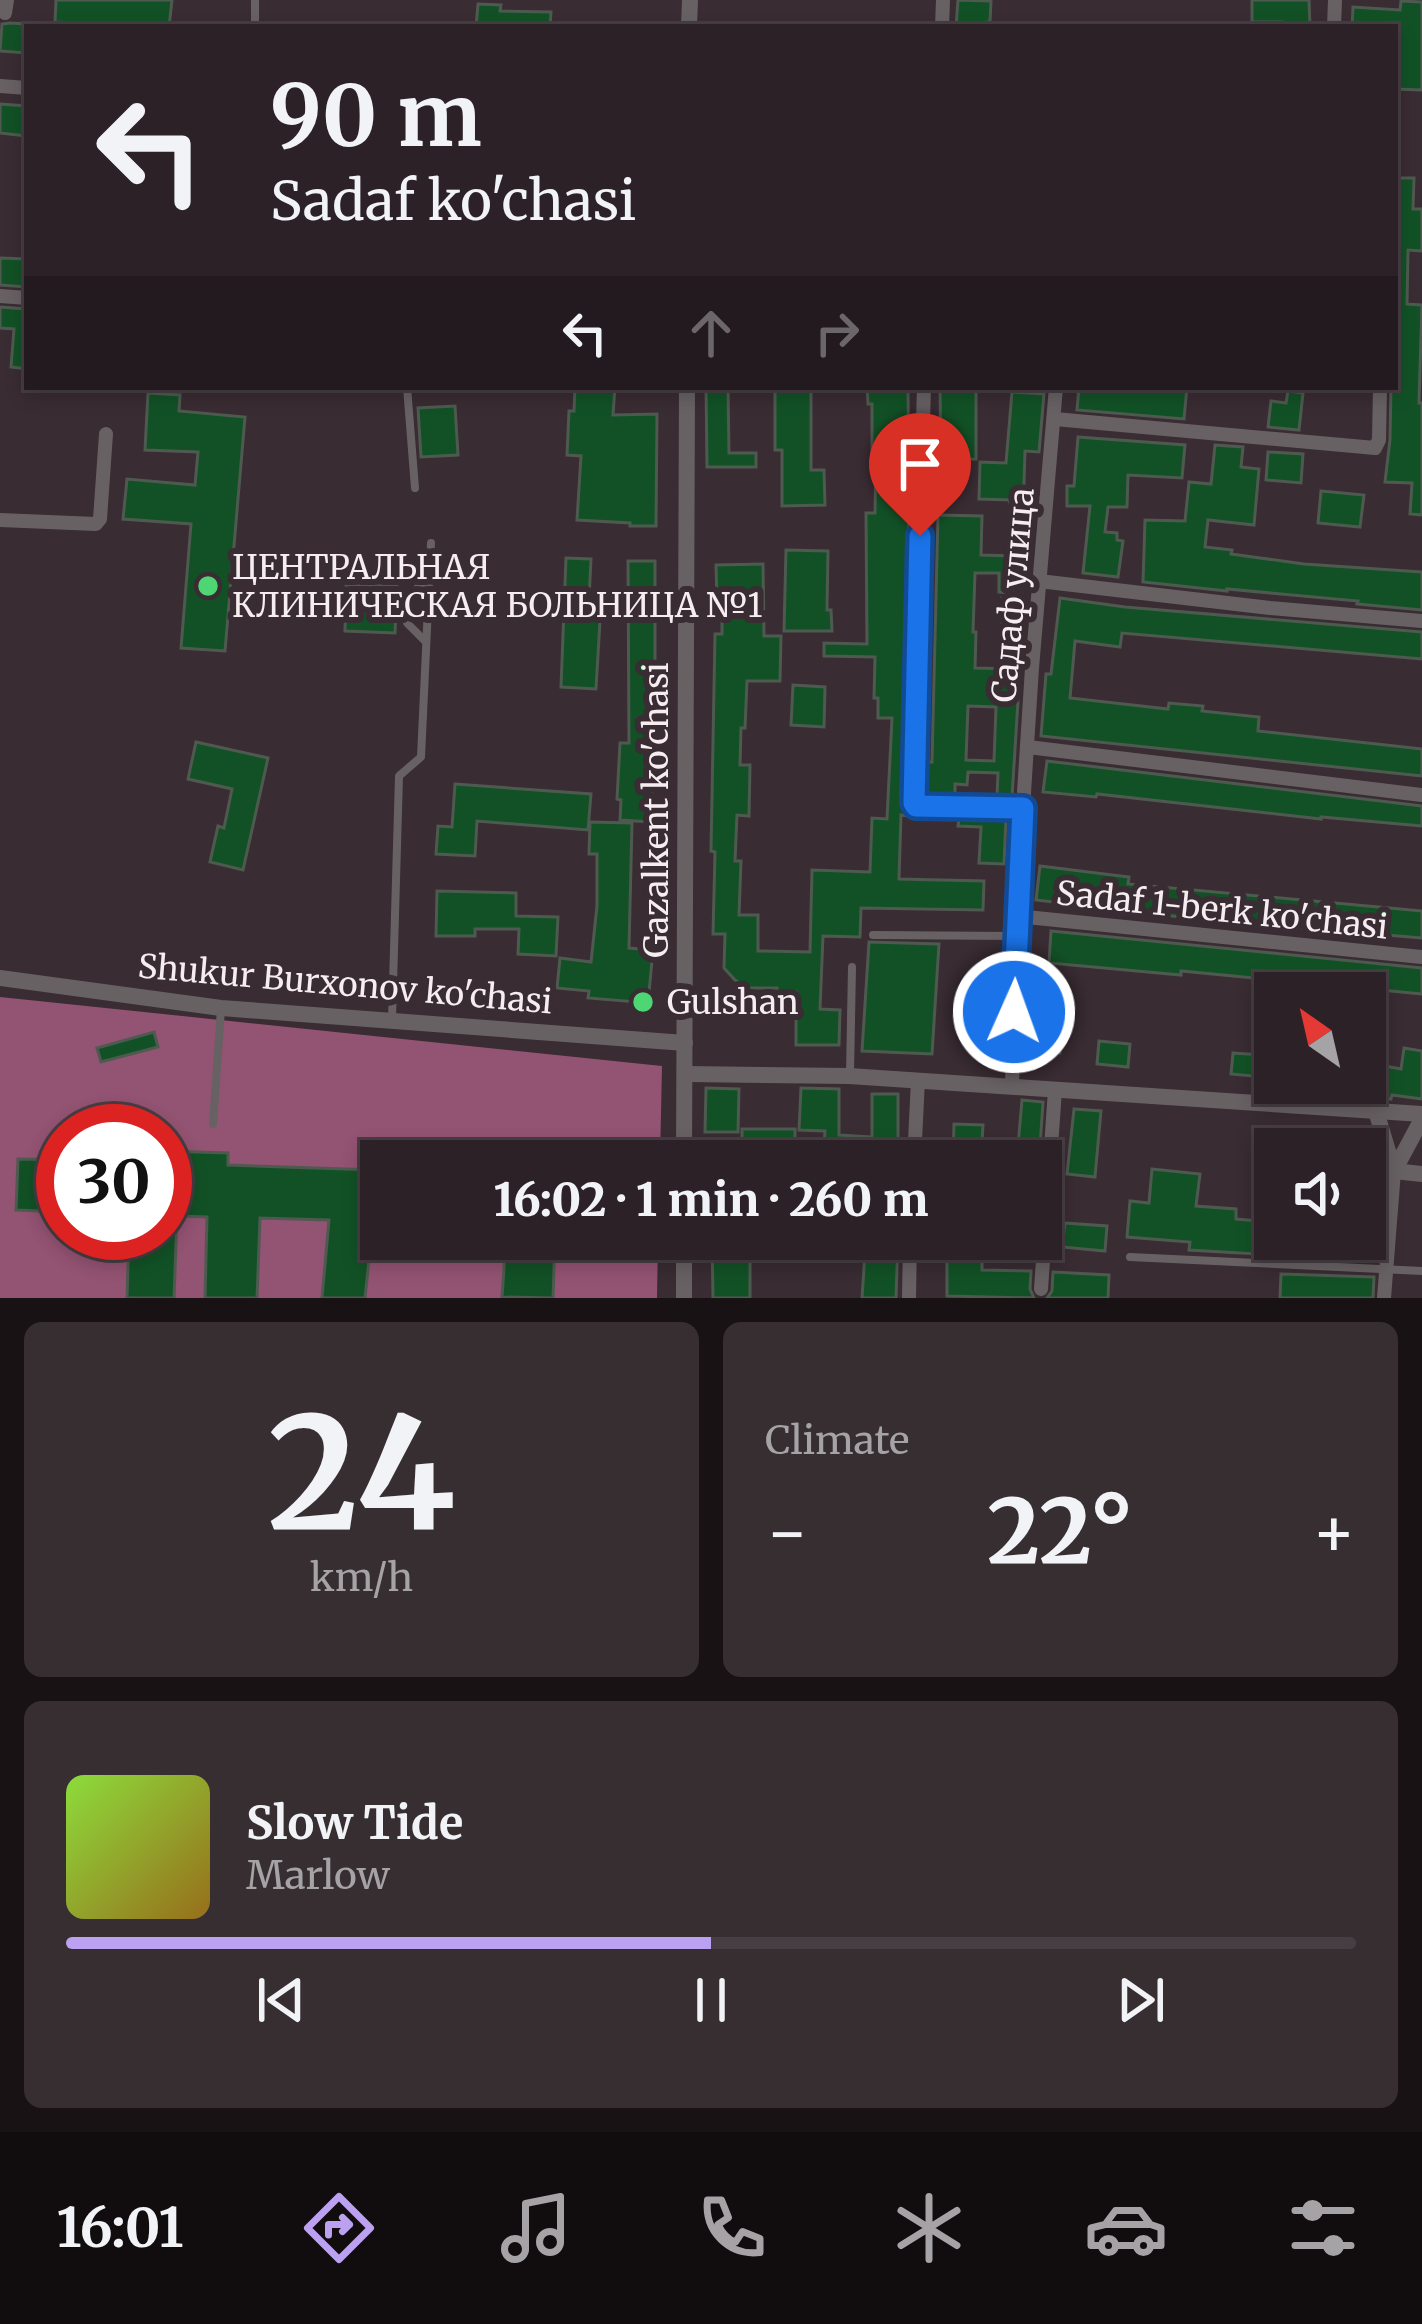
<!DOCTYPE html>
<html lang="en">
<head>
<meta charset="utf-8">
<style>
  :root { --surface:#2b2126; --page:#372e32; --text:#f1f3f6; --muted:#a6a3a7; --line:#473e43; --accent:#bca0f2 }
  body { margin:0; font-family:Merriweather,serif; background:var(--page); color:var(--text); height:100vh; display:flex; flex-direction:column; font-size:45px; white-space:nowrap }
  * { box-sizing:border-box; margin:0 }
  p { font-size:39px; color:var(--muted) }
  .icon { flex:none; width:66px; height:66px; fill:none; stroke:currentColor; stroke-width:2; stroke-linecap:round; stroke-linejoin:round }
  .map { position:relative; height:1298px; overflow:hidden }
  .panel { display:flex; flex-direction:column; gap:24px; padding:24px; background:#181215; flex:1 }
  .panel>* { flex:none }
  .banner { position:absolute; left:24px; top:24px; width:1374px; height:366px; border-radius:0px; box-shadow:0 6px 18px #0003,0 0 0 3px var(--line); background:#2b2126; color:var(--text); overflow:hidden }
  .needle { width:78px; rotate:326deg }
  .buttons { position:absolute; left:1254px; top:972px; display:grid; gap:24px }
  .buttons a { display:grid; place-items:center; width:132px; height:132px; border-radius:0px; background:var(--surface); box-shadow:0 6px 18px #0003,0 0 0 3px var(--line); font-size:60px }
  .speed { position:absolute; left:36px; top:1104px; display:flex; gap:24px; font-size:60px; font-weight:700; text-align:center }
  .speed>* { display:grid; place-content:center; width:156px; height:156px; border-radius:50%; background:var(--surface); box-shadow:0 6px 18px #0003,0 0 0 3px var(--line); line-height:1 }
  .speed .limit { border:18px solid #d22; background:#fff; color:#111 }
  .pin { position:absolute; display:grid; place-items:center; width:102px; height:102px; color:#fff; margin:-123px -51px; border-radius:50% 50% 50% 0; rotate:-45deg; box-shadow:0 0 12px #0007 }
  .pin .icon { rotate:45deg }
  .me { position:absolute; width:132px; margin:-66px; rotate:2deg; stroke-linejoin:round; filter:drop-shadow(0 0 9px #0008) }
  .turn { display:flex; align-items:center; gap:42px; height:252px; padding:0 48px; font-size:54px }
  .turn .icon { width:156px; height:156px; stroke-width:2.5 }
  .turn b { display:block; font-size:84px; line-height:102px }
  .lanes { display:flex; align-items:center; height:114px; padding:0 48px; background:#0003; justify-content:center; gap:60px; direction:ltr }
  .lanes .off { opacity:.35 }
  .big { font-size:90px; font-weight:800; line-height:1.1 }
  .panel .tile { flex:1; display:flex; flex-direction:column; justify-content:center; gap:18px; min-width:0; padding:0 42px; border-radius:18px; background:var(--page) }
  .panel .dial { align-items:center; gap:0 }
  .dial b { font-size:156px; line-height:1 }
  .song { display:flex; align-items:center; gap:36px }
  .cover { width:144px; height:144px; border-radius:18px; background:linear-gradient(135deg,hsl(90 70% 55%),hsl(40 70% 35%)) }
  .played { height:12px; border-radius:6px; background:linear-gradient(90deg,var(--accent) 50%,var(--line) 50%) }
  .keys { display:flex; justify-content:space-around; direction:ltr }
  .heat { display:flex; justify-content:space-between; align-items:center; font-size:66px; direction:ltr }
  .panel .tiles { flex:1; display:grid; gap:24px; grid-template-columns:1fr 1fr }
  .tile:last-child { grid-column:span 2 }
  .trip { position:absolute; left:360px; top:1140px; width:702px; height:120px; border-radius:0px; background:var(--surface); box-shadow:0 6px 18px #0003,0 0 0 3px var(--line); font-weight:800; line-height:120px; text-align:center }
  .dock { display:flex; height:192px; justify-content:space-around; align-items:center; background:#110d0f; color:var(--muted) }
  .dock .icon { width:84px; height:84px }
  .dock .selected { color:var(--accent) }
  .dock b { font-size:54px; color:var(--text) }
  .map>svg:first-child { display:block }
</style>
</head>
<body>
<div class="map">
<svg width="1422" height="1298" viewBox="0 0 1422 1298">
  <rect width="100%" height="100%" fill="#392c32"/>
  <path fill="#935372" fill-rule="evenodd" d="M 0,997 L 662,1066 L 660,1161 L 381,1161 L 381,1239 L 658,1239 L 657,1298 L 0,1298 ZM 63,1131 L 165,1131 L 165,1233 L 63,1233 Z"/>
  <g fill="#125126" stroke="#4e5a50" stroke-width="3" fill-rule="evenodd">
    <path d="M 56,0 L 172,0 L 169,27 L 55,22 Z"/>
    <path d="M 958,0 L 991,1 L 990,22 L 987,22 L 986,27 L 956,27 Z"/>
    <path d="M 1252,0 L 1309,0 L 1310,27 L 1282,27 L 1282,22 L 1252,22 Z"/>
    <path d="M 1401,1 L 1422,2 L 1422,90 L 1395,89 L 1395,27 L 1352,27 L 1353,7 L 1400,10 Z"/>
    <path d="M 478,4 L 501,5 L 500,11 L 551,12 L 550,27 L 476,27 Z"/>
    <path d="M 10,23 L 27,24 L 27,53 L 0,51 L 2,24 Z"/>
    <path d="M 0,104 L 27,106 L 27,136 L 0,133 Z"/>
    <path d="M 1395,178 L 1414,178 L 1413,209 L 1422,209 L 1422,251 L 1408,250 L 1407,304 L 1422,305 L 1419,403 L 1422,403 L 1422,515 L 1410,514 L 1412,483 L 1385,482 L 1390,440 L 1391,387 L 1395,387 Z"/>
    <path d="M 0,258 L 27,259 L 27,287 L 0,285 Z"/>
    <path d="M 0,307 L 27,309 L 27,369 L 11,367 L 14,329 L 0,328 Z"/>
    <path d="M 575,387 L 615,387 L 613,415 L 657,414 L 656,526 L 630,526 L 630,523 L 577,520 L 581,456 L 567,455 L 569,411 L 574,411 Z"/>
    <path d="M 706,387 L 728,387 L 729,453 L 756,453 L 756,467 L 707,467 Z"/>
    <path d="M 775,387 L 811,387 L 811,470 L 824,470 L 825,505 L 782,506 L 782,450 L 775,450 Z"/>
    <path d="M 867,387 L 908,387 L 909,513 L 901,796 L 908,816 L 901,815 L 899,879 L 984,881 L 983,910 L 861,908 L 860,937 L 823,936 L 820,1009 L 840,1010 L 839,1045 L 796,1045 L 796,992 L 777,991 L 777,988 L 747,988 L 735,980 L 724,968 L 725,934 L 713,934 L 715,852 L 711,851 L 715,634 L 722,634 L 722,604 L 717,604 L 716,565 L 763,564 L 764,636 L 781,636 L 780,681 L 747,681 L 745,728 L 741,728 L 740,765 L 750,765 L 749,816 L 737,815 L 735,861 L 741,861 L 739,915 L 758,915 L 758,951 L 810,952 L 812,870 L 870,872 L 872,818 L 887,819 L 892,718 L 878,718 L 878,698 L 874,698 L 875,657 L 824,656 L 824,643 L 867,644 L 866,513 L 875,513 L 876,452 L 872,452 L 872,404 L 868,404 Z"/>
    <path d="M 940,387 L 976,387 L 976,459 L 941,460 Z"/>
    <path d="M 1079,387 L 1187,387 L 1184,419 L 1077,410 Z"/>
    <path d="M 1288,391 L 1303,393 L 1299,430 L 1268,427 L 1271,401 L 1286,403 Z"/>
    <path d="M 1012,392 L 1044,394 L 1039,452 L 1025,451 L 1023,515 L 1034,515 L 1031,551 L 1008,550 L 1010,500 L 979,499 L 980,462 L 1006,463 Z"/>
    <path d="M 148,393 L 180,395 L 179,411 L 245,417 L 225,651 L 181,648 L 191,524 L 123,519 L 127,479 L 195,485 L 198,452 L 145,450 Z"/>
    <path d="M 455,406 L 458,455 L 421,457 L 418,408 Z"/>
    <path d="M 1078,437 L 1185,445 L 1182,478 L 1128,475 L 1127,507 L 1108,507 L 1105,532 L 1117,533 L 1117,540 L 1123,541 L 1118,577 L 1083,573 L 1090,506 L 1067,506 L 1067,486 L 1074,486 Z"/>
    <path d="M 1215,445 L 1243,447 L 1241,467 L 1259,469 L 1254,525 L 1208,520 L 1205,547 L 1232,550 L 1231,554 L 1304,564 L 1422,572 L 1422,610 L 1357,604 L 1358,601 L 1227,589 L 1227,591 L 1143,582 L 1145,520 L 1185,521 L 1189,482 L 1211,484 Z"/>
    <path d="M 1268,452 L 1303,454 L 1301,483 L 1266,480 Z"/>
    <path d="M 1321,491 L 1364,495 L 1360,527 L 1318,523 Z"/>
    <path d="M 938,515 L 982,516 L 981,555 L 1014,556 L 1013,593 L 999,592 L 999,573 L 975,573 L 973,632 L 976,632 L 975,668 L 1020,669 L 1012,797 L 997,796 L 998,773 L 968,772 L 967,785 L 955,784 L 955,795 L 923,794 L 924,762 L 932,762 ZM 968,706 L 996,707 L 994,761 L 966,760 Z"/>
    <path d="M 786,550 L 828,551 L 827,610 L 831,610 L 832,631 L 784,631 Z"/>
    <path d="M 566,558 L 591,559 L 588,620 L 600,621 L 596,689 L 561,687 Z"/>
    <path d="M 628,561 L 655,561 L 655,744 L 651,822 L 620,820 L 621,800 L 617,799 L 620,743 L 629,743 Z"/>
    <path d="M 346,586 L 397,586 L 395,633 L 345,631 Z"/>
    <path d="M 1002,598 L 1022,598 L 1021,638 L 1001,638 Z"/>
    <path d="M 1060,598 L 1125,607 L 1422,632 L 1422,659 L 1122,633 L 1120,647 L 1075,641 L 1070,698 L 1168,709 L 1169,703 L 1203,706 L 1202,711 L 1259,717 L 1258,731 L 1422,749 L 1422,776 L 1041,736 L 1046,674 L 1051,674 Z"/>
    <path d="M 793,685 L 825,687 L 824,727 L 791,725 Z"/>
    <path d="M 196,742 L 268,758 L 243,870 L 210,862 L 218,826 L 224,828 L 232,789 L 188,779 Z"/>
    <path d="M 1047,761 L 1422,806 L 1422,826 L 1321,817 L 1321,819 L 1097,794 L 1096,797 L 1043,792 Z"/>
    <path d="M 455,784 L 591,794 L 588,830 L 477,821 L 475,856 L 436,854 L 438,826 L 452,827 Z"/>
    <path d="M 959,818 L 1006,819 L 1004,864 L 979,863 L 981,827 L 958,826 Z"/>
    <path d="M 590,822 L 632,823 L 629,948 L 653,950 L 648,1003 L 588,998 L 589,991 L 557,988 L 560,958 L 591,962 L 597,906 L 597,854 L 589,854 Z"/>
    <path d="M 1040,866 L 1129,877 L 1128,884 L 1422,911 L 1422,938 L 1206,920 L 1036,900 Z"/>
    <path d="M 437,891 L 516,893 L 516,916 L 558,917 L 556,956 L 518,954 L 519,929 L 475,929 L 475,936 L 436,936 Z"/>
    <path d="M 1051,931 L 1422,968 L 1422,994 L 1181,971 L 1181,975 L 1049,963 Z"/>
    <path d="M 869,942 L 939,944 L 932,1054 L 862,1051 Z"/>
    <path d="M 1039,1015 L 1064,1018 L 1060,1053 L 1035,1050 Z"/>
    <path d="M 154,1032 L 158,1047 L 101,1062 L 97,1048 Z"/>
    <path d="M 1099,1041 L 1130,1044 L 1128,1067 L 1097,1064 Z"/>
    <path d="M 1404,1048 L 1422,1051 L 1422,1099 L 1392,1095 L 1391,1099 L 1363,1095 L 1369,1063 L 1401,1069 Z"/>
    <path d="M 1233,1053 L 1275,1056 L 1275,1091 L 1263,1090 L 1264,1077 L 1231,1074 Z"/>
    <path d="M 706,1088 L 739,1089 L 738,1132 L 705,1132 Z"/>
    <path d="M 801,1088 L 839,1089 L 839,1135 L 872,1137 L 872,1094 L 898,1094 L 898,1161 L 823,1161 L 825,1131 L 799,1130 Z"/>
    <path d="M 1022,1100 L 1043,1102 L 1039,1161 L 953,1156 L 954,1124 L 983,1125 L 982,1143 L 1018,1146 Z"/>
    <path d="M 1074,1109 L 1101,1111 L 1095,1177 L 1067,1174 Z"/>
    <rect x="742" y="1129" width="53" height="32"/>
    <path d="M 165,1151 L 228,1153 L 228,1165 L 375,1170 L 373,1222 L 365,1298 L 322,1298 L 329,1220 L 260,1218 L 257,1298 L 205,1298 L 207,1217 L 177,1216 L 174,1298 L 127,1298 L 129,1233 L 165,1233 Z"/>
    <path d="M 18,1159 L 63,1160 L 63,1212 L 16,1210 Z"/>
    <path d="M 1152,1169 L 1200,1174 L 1196,1206 L 1236,1209 L 1236,1219 L 1259,1221 L 1257,1254 L 1189,1250 L 1190,1242 L 1127,1237 L 1130,1201 L 1149,1203 Z"/>
    <path d="M 1065,1223 L 1107,1226 L 1105,1251 L 1062,1247 Z"/>
    <path d="M 506,1239 L 555,1239 L 553,1298 L 502,1297 Z"/>
    <path d="M 712,1239 L 750,1239 L 750,1298 L 713,1298 Z"/>
    <path d="M 862,1239 L 898,1239 L 896,1298 L 862,1298 L 865,1252 L 861,1252 Z"/>
    <path d="M 947,1239 L 965,1239 L 964,1260 L 982,1260 L 982,1270 L 1031,1271 L 1030,1289 L 1034,1298 L 947,1296 Z"/>
    <path d="M 1053,1272 L 1109,1275 L 1108,1298 L 1047,1298 L 1052,1291 Z"/>
    <path d="M 1281,1274 L 1374,1277 L 1373,1298 L 1280,1298 Z"/>
  </g>
  <g fill="none" stroke-linecap="round" stroke-linejoin="round">
    <g stroke="#686164" stroke-width="8">
      <path d="M 255,0 L 255,27"/>
      <path d="M 407,387 L 415,488"/>
      <path d="M 425,641 L 407,623 L 408,598 L 429,576"/>
      <path d="M 873,935 L 1014,936"/>
      <path d="M 392,1019 L 399,776 L 421,757 L 431,543"/>
      <path d="M 850,1074 L 852,967"/>
      <path d="M 213,1124 L 221,1009"/>
      <path d="M 1130,1257 L 1422,1271"/>
    </g>
    <g stroke="#686164" stroke-width="14">
      <path d="M 5,13 L 7,0"/>
      <path d="M 942,27 L 943,0"/>
      <path d="M 1334,27 L 1335,0"/>
      <path d="M 0,86 L 27,88"/>
      <path d="M 0,296 L 27,298"/>
      <path d="M 924,387 L 912,796 L 917,806 L 1023,808 L 1016,916 L 1012,1087"/>
      <path d="M 1055,419 L 1375,448 L 1379,440 L 1380,387"/>
      <path d="M 0,520 L 96,524 L 100,519 L 106,434"/>
      <path d="M 1039,581 L 1270,608 L 1422,621"/>
      <path d="M 1028,747 L 1422,795"/>
      <path d="M 1023,808 L 1032,668 L 1056,387"/>
      <path d="M 1016,916 L 1422,957"/>
      <path d="M 914,1161 L 918,1080"/>
      <path d="M 1041,1289 L 1055,1090"/>
      <path d="M 909,1298 L 910,1239"/>
      <path d="M 1384,1298 L 1394,1171"/>
    </g>
    <g stroke="#686164" stroke-width="16">
      <path d="M 689,27 L 690,0"/>
      <path d="M 0,978 L 221,1008 L 685,1043"/>
      <path d="M 685,1074 L 849,1076 L 1422,1114"/>
      <path d="M 1376,1111 L 1394,1171"/>
      <path d="M 684,1161 L 687,387"/>
      <path d="M 1394,1171 L 1422,1119"/>
      <path d="M 1394,1171 L 1422,1174"/>
      <path d="M 684,1298 L 684,1239"/>
    </g>
  </g>
  <g fill="none" stroke-linecap="round" stroke-linejoin="round">
    <g stroke="#114b97" stroke-width="30">
      <path id="route" d="M 920,536 L 914,803 L 916,806 L 1023,808 L 1014,1012"/>
    </g>
    <use href="#route" stroke="#1a73e8" stroke-width="21"/>
  </g>
  <g fill="#4ed675" stroke="#392c32" stroke-width="4.5">
    <circle cx="208" cy="586" r="12"/>
    <circle cx="643" cy="1002" r="12"/>
  </g>
  <g text-anchor="middle" dominant-baseline="central" stroke-width="12" stroke-linejoin="round" paint-order="stroke">
    <g font-size="33" fill="#f6edf0" stroke="#392c32" text-anchor="start">
      <text x="232" y="567">ЦЕНТРАЛЬНАЯ<tspan x="232" dy="38">КЛИНИЧЕСКАЯ БОЛЬНИЦА №1</tspan></text>
      <text x="667" y="1002">Gulshan</text>
    </g>
    <g font-size="33" fill="#f6edf0" stroke="#392c32">
      <text transform="translate(1013 595) rotate(-85)">Садаф улица</text>
      <text transform="translate(656 810) rotate(-90)">Gazalkent ko'chasi</text>
      <text transform="translate(1222 910) rotate(6)">Sadaf 1-berk ko'chasi</text>
      <text transform="translate(345 984) rotate(5)">Shukur Burxonov ko'chasi</text>
    </g>
  </g>
</svg>
<div class="buttons">
<a><svg class="needle" viewBox="-14 -14 28 28"><path d="M0-13l5 13h-10z" fill="#e53935"/><path d="M0 13l5-13h-10z" fill="#a6a3a7"/></svg></a>
<a><svg class="icon" aria-label="sound" viewBox="0 0 24 24"><path d="M4 9h4l5-4v14l-5-4H4zM17 9q2 3 0 6"/></svg></a>
</div>
<div class="speed"><div class="limit">30</div></div>
<div class="pin" style="left:920px;top:536px;background:#d93025"><svg class="icon" aria-label="arrive" viewBox="0 0 24 24"><path d="M6 21V4h12l-3 4 3 4H6"/></svg></div>
<svg class="me" style="left:1014px;top:1012px" viewBox="-20 -20 40 40"><circle r="17" fill="#1a73e8" stroke="#fff" stroke-width="3"/><path d="M0-11L8 9 0 5-8 9z" fill="#fff"/></svg>
<div class="trip">16:02 · 1 min · 260 m</div>
<div class="banner">
<div class="turn"><svg class="icon" aria-label="left" viewBox="0 0 24 24"><path d="M17 20v-9H6M10 6l-5 5 5 5"/></svg><div><b>90 m</b>Sadaf ko'chasi</div></div>
<div class="lanes"><svg class="icon" aria-label="left" viewBox="0 0 24 24"><path d="M17 20v-9H6M10 6l-5 5 5 5"/></svg><svg class="icon off" aria-label="ahead" viewBox="0 0 24 24"><path d="M12 20V5M6 11l6-6 6 6"/></svg><svg class="icon off" aria-label="right" viewBox="0 0 24 24"><path d="M7 20v-9h11M14 6l5 5-5 5"/></svg></div>
</div>
</div>
<section class="panel">
<div class="tiles">
<div class="tile dial"><b>24</b><p>km/h</p></div>
<div class="tile"><p>Climate</p>
<div class="heat"><a>−</a><b class="big">22°</b><a>+</a></div>
</div>
<div class="tile">
<div class="song"><i class="cover"></i><div><b>Slow Tide</b><p>Marlow</p></div></div>
<div class="played"></div>
<div class="keys"><svg class="icon" aria-label="previous" viewBox="0 0 24 24"><path d="M18 5L8 12l10 7zM5 5v14"/></svg><svg class="icon" aria-label="pause" viewBox="0 0 24 24"><path d="M8 5v14M16 5v14"/></svg><svg class="icon" aria-label="next" viewBox="0 0 24 24"><path d="M6 5l10 7-10 7zM19 5v14"/></svg></div>
</div>
</div>
</section>
<nav class="dock">
<b>16:01</b>
<svg class="icon selected" aria-label="directions" viewBox="0 0 24 24"><path d="M12 3l9 9-9 9-9-9zM9 14v-3h6M13 9l2 2-2 2"/></svg>
<svg class="icon" aria-label="music" viewBox="0 0 24 24"><path d="M9 18V5l10-2v13"/><circle cx="6" cy="18" r="3"/><circle cx="16" cy="16" r="3"/></svg>
<svg class="icon" aria-label="phone" viewBox="0 0 24 24"><path d="M5 4h4l2 5-3 2q2 4 5 5l2-3 5 2v4C11 20 4 13 5 4z"/></svg>
<svg class="icon" aria-label="climate" viewBox="0 0 24 24"><path d="M12 3v18M4 7l16 10M4 17L20 7"/></svg>
<svg class="icon" aria-label="car" viewBox="0 0 24 24"><path d="M5 17H2v-5l4-1 3-4h7l3 4 3 1v5h-3M9 17h6M6 11h13"/><circle cx="7" cy="17" r="2"/><circle cx="17" cy="17" r="2"/></svg>
<svg class="icon" aria-label="filters" viewBox="0 0 24 24"><path d="M4 7h16M4 17h16"/><circle cx="9" cy="7" r="2"/><circle cx="15" cy="17" r="2"/></svg>
</nav>
</body>
</html>
